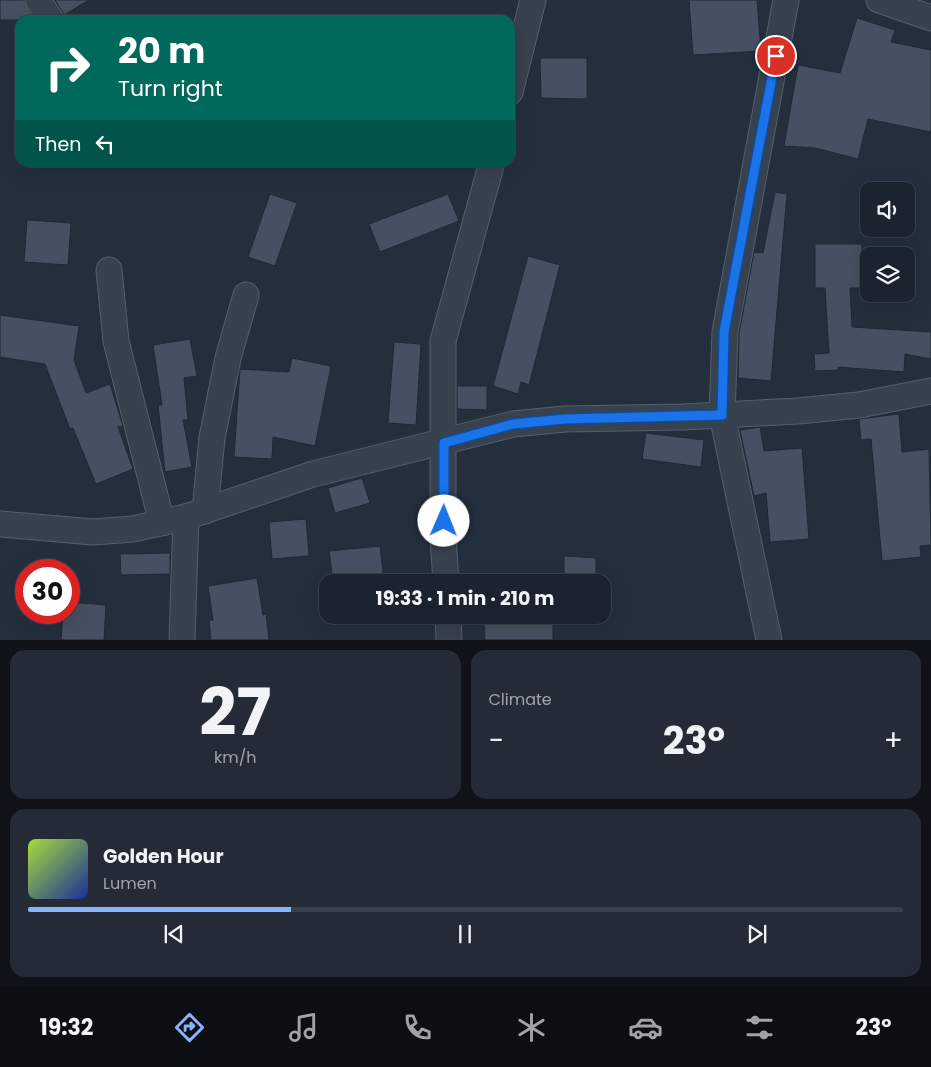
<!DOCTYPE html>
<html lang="en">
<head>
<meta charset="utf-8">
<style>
  :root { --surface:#1b232e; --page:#242b36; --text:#f1f3f6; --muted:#a0a4aa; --line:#39404a; --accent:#8ab4f8 }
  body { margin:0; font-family:Poppins,sans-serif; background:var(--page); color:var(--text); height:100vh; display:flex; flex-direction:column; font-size:19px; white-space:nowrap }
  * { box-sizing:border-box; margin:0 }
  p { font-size:16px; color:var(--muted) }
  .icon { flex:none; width:28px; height:28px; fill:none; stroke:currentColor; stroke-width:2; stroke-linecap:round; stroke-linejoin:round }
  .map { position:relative; height:640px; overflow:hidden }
  .panel { display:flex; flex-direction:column; gap:10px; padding:10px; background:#0f1319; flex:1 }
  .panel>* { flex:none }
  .banner { position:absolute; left:15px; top:15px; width:500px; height:152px; border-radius:15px; box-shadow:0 5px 20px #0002,0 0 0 1px var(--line); background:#00695c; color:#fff; overflow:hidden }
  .tools { position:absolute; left:860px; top:182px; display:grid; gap:10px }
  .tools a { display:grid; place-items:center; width:55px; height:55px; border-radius:10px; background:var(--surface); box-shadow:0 5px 20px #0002,0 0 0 1px var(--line); font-size:25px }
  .speed { position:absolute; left:15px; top:559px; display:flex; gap:10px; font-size:25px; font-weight:700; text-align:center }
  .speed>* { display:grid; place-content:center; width:65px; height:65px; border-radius:50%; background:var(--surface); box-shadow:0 5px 20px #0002,0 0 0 1px var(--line); line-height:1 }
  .speed .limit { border:8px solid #d22; background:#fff; color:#111 }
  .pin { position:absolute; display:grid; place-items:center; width:42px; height:42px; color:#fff; margin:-21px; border:2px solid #fff; border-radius:50%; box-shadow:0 1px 5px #0007 }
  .me { position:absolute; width:55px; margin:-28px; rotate:1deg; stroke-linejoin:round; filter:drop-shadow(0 0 4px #0008) }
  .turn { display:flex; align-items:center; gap:18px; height:105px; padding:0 20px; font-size:22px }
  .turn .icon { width:65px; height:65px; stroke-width:2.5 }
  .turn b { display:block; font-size:35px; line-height:42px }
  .then { display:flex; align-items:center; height:48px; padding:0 20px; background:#0003; gap:10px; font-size:19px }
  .big { font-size:38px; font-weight:700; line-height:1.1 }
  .panel .card { flex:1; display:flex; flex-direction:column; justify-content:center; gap:8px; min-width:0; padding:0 18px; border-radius:15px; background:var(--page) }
  .panel .dial { align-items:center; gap:0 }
  .dial b { font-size:65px; line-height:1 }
  .song { display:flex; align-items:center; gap:15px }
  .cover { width:60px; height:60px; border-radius:8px; background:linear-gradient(135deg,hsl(80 70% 55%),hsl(230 70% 35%)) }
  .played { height:5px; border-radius:2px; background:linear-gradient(90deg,var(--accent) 30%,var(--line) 30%) }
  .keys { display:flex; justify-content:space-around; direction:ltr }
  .heat { display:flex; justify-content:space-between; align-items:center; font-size:28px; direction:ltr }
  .panel .tiles { flex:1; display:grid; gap:10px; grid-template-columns:1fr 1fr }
  .card:last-child { grid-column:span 2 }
  .trip { position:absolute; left:319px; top:574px; width:292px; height:50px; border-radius:15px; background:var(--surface); box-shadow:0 5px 20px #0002,0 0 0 1px var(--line); font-weight:700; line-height:50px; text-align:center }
  .dock { display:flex; height:80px; justify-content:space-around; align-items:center; background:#0b0e12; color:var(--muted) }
  .dock .icon { width:35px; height:35px }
  .dock .active { color:var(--accent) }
  .dock b { font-size:22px; color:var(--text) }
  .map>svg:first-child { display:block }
</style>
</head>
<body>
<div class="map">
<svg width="931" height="640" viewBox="0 0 931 640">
  <rect width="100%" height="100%" fill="#242f3e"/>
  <g fill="#455162" stroke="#1f2835">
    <path d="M 0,0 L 24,0 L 34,20 L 0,20 Z"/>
    <path d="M 55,0 L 89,0 L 64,15 Z"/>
    <path d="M 689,0 L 757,0 L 761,51 L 693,55 Z"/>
    <path d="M 857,18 L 895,30 L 891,42 L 931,50 L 931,132 L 868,119 L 858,159 L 815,148 L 784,146 L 798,65 L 840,73 Z"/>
    <path d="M 540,58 L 587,58 L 587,99 L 541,98 Z"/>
    <path d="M 775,192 L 787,194 L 771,381 L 738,378 L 739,334 L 754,252 L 763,253 Z"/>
    <path d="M 270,194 L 297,203 L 275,266 L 248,257 Z"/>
    <path d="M 448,194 L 459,221 L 380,252 L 369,224 Z"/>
    <path d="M 27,220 L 71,223 L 68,265 L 24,262 Z"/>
    <path d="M 815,244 L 862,244 L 862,288 L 850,288 L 852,327 L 931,332 L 931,359 L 905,354 L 904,372 L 838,367 L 838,370 L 815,371 L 814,354 L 829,353 L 825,288 L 815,288 Z"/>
    <path d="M 528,256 L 560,265 L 529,385 L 521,382 L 518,394 L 493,386 Z"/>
    <path d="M 0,315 L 79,326 L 74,360 L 86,393 L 110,384 L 123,426 L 118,427 L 133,469 L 96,484 L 73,428 L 70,429 L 45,364 L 0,357 Z"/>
    <path d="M 190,339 L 197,376 L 184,378 L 188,420 L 183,420 L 192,467 L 165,472 L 158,405 L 162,405 L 153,345 Z"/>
    <path d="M 394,342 L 421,344 L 416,425 L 388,423 Z"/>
    <path d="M 292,358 L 331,366 L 315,446 L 273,437 L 272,459 L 234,457 L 240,369 L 289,372 Z"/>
    <path d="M 457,386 L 487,386 L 487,410 L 457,409 Z"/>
    <path d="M 899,414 L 902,452 L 929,449 L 931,545 L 920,546 L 921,557 L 882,561 L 871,439 L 861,440 L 859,419 Z"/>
    <path d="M 760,427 L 764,451 L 802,448 L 809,539 L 770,542 L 766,493 L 754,496 L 740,430 Z"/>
    <path d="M 646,433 L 704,440 L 701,467 L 642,459 Z"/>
    <path d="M 362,478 L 370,503 L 335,513 L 328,488 Z"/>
    <path d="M 306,519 L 309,556 L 272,559 L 269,522 Z"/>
    <path d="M 380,546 L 384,582 L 333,582 L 329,551 Z"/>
    <path d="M 170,553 L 170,574 L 121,575 L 120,554 Z"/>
    <path d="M 564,556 L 596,558 L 596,582 L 564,582 Z"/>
    <path d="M 257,578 L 263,615 L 266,614 L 269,640 L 211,640 L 209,621 L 213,620 L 208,586 Z"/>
    <path d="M 69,602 L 106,605 L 104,640 L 61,640 L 63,612 L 69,612 Z"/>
    <path d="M 484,621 L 553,621 L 553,640 L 485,640 Z"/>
  </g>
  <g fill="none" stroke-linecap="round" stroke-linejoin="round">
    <g stroke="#565f6c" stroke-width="27">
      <g id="street">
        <path d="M 38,0 L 51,20"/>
        <path d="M 879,0 L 931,18"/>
        <path d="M 510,92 L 533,0"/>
        <path d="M 109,270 L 116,341 L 162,523"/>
        <path d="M 205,511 L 212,438 L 228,358 L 246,295"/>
        <path d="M 0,524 L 93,532 L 133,529 L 186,517 L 313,474 L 513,424 L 565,419 L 682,417 L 798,411 L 859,405 L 931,391"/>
        <path d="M 446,582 L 443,537 L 443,341 L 492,162"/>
        <path d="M 448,615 L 449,640"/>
        <path d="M 182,640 L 186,517"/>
        <path d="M 769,640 L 722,415 L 725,332 L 786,0"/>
      </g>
    </g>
    <use href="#street" stroke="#38414e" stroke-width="25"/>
  </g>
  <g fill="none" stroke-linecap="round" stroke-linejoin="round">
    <g stroke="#114b97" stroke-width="12">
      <path id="route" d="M 444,521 L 444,443 L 513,424 L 565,419 L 722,415 L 724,332 L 776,56"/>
    </g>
    <use href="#route" stroke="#1a73e8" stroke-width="9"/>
  </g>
</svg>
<div class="tools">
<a><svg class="icon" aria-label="sound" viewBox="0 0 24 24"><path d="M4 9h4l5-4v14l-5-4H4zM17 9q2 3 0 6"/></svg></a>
<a><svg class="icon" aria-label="layers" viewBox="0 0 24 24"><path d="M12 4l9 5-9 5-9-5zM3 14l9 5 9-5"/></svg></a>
</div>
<div class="speed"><div class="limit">30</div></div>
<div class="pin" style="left:776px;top:56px;background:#d93025"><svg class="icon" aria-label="arrive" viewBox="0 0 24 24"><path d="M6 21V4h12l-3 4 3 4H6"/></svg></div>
<svg class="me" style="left:444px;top:521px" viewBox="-20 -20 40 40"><circle r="19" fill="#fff"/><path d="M0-13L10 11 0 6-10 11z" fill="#1a73e8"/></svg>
<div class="trip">19:33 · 1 min · 210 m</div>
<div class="banner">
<div class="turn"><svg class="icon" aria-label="right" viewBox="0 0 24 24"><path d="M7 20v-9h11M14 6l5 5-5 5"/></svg><div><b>20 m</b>Turn right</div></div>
<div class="then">Then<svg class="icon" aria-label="left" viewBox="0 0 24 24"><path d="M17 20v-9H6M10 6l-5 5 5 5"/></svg></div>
</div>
</div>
<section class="panel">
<div class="tiles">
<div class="card dial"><b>27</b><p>km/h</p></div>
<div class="card"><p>Climate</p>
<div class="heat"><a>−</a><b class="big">23°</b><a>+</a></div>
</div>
<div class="card">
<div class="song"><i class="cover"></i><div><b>Golden Hour</b><p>Lumen</p></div></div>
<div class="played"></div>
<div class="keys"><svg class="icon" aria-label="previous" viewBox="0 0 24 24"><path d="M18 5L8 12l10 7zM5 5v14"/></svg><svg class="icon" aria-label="pause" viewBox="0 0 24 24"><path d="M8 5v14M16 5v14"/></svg><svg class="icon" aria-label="next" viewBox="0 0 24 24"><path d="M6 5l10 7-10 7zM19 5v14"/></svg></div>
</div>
</div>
</section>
<nav class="dock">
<b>19:32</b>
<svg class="icon active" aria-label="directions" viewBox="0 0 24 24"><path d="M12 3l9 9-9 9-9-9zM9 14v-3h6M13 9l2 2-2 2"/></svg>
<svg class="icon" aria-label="music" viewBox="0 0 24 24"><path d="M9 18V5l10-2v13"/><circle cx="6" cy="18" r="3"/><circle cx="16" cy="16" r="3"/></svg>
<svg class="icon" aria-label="phone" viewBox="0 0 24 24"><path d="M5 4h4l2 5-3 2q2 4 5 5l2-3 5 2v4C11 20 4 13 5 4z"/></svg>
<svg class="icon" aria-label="climate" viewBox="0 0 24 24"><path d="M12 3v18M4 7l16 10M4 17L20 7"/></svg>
<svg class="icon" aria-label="car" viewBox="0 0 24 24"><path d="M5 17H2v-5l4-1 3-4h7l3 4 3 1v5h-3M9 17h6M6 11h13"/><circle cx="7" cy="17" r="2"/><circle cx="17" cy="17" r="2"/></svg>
<svg class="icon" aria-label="filters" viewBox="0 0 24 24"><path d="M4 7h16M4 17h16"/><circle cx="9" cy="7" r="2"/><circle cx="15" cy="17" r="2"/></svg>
<b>23°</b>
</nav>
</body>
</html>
